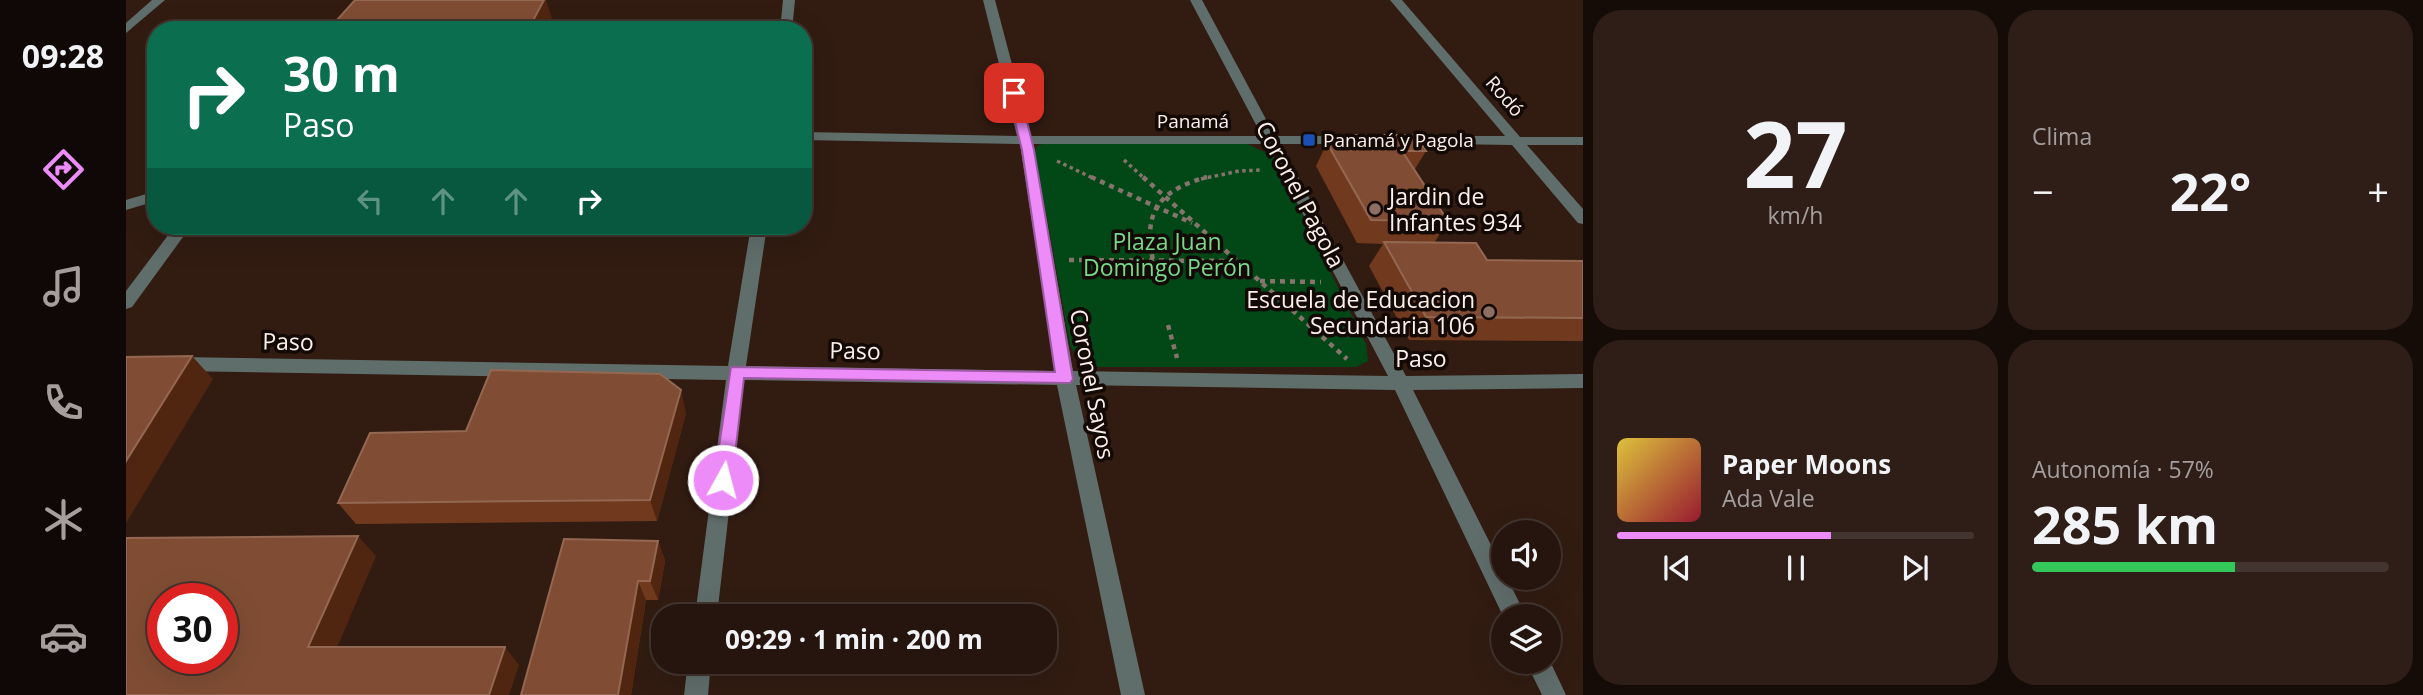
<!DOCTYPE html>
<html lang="es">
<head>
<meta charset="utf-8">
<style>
  :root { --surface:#26150e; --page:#2e1e17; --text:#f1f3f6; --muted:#a49f9e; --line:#42342e; --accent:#ed8cf9 }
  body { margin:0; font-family:"Open Sans",sans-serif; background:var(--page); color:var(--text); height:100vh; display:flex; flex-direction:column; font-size:26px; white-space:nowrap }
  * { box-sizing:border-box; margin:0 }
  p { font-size:23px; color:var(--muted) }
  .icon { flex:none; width:38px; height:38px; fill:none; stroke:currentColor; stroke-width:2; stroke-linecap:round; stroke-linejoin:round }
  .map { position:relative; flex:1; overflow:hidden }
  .details { display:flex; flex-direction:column; gap:10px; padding:10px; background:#150c08; width:840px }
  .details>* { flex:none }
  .banner { position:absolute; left:21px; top:21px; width:665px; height:214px; border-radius:28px; box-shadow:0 7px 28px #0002,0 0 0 2px var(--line); background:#0b6e4f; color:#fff; overflow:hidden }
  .fabs { position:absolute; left:1365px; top:520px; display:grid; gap:14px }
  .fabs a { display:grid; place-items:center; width:70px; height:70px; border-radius:50%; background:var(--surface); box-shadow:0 7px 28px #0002,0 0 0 2px var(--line); font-size:35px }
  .speed { position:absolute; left:21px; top:583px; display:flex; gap:14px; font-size:35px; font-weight:700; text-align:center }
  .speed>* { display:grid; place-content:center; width:91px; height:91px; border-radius:50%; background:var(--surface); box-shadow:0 7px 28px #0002,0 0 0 2px var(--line); line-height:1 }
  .speed .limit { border:10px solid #d22; background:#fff; color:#111 }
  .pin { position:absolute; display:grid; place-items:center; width:60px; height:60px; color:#fff; margin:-30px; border-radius:14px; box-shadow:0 4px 10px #0006 }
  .me { position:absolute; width:77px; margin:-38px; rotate:7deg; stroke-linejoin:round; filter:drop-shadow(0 0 5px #0008) }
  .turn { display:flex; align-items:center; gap:24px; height:147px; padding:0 21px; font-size:32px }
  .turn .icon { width:91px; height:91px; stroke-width:2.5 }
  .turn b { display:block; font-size:49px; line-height:60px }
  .lanes { display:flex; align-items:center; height:66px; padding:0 21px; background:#0003; justify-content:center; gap:35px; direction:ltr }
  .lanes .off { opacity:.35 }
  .big { font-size:52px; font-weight:700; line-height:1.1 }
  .details .card { flex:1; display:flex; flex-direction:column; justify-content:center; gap:10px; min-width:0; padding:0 24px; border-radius:28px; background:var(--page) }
  .details .dial { align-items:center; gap:0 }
  .dial b { font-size:91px; line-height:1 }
  .song { display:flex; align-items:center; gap:21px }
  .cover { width:84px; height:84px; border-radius:10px; background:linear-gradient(135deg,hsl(50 70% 55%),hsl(350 70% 35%)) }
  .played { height:7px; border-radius:4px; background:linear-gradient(90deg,var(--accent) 60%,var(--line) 60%) }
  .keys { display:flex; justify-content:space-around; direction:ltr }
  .heat { display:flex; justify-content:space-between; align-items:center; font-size:38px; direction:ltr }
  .charge { height:10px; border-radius:5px; background:linear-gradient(90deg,#34c759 57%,var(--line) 0) }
  .details .tiles { flex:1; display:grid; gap:10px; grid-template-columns:repeat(2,1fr) }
  .trip { position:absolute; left:525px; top:604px; width:406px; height:70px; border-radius:28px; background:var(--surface); box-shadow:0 7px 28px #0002,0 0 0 2px var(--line); font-weight:700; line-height:70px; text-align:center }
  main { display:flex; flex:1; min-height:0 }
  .menu { display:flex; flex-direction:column; width:126px; justify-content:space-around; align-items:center; background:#0f0806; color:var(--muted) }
  .menu .icon { width:49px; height:49px }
  .menu .on { color:var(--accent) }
  .menu b { font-size:32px; color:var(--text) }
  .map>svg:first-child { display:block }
</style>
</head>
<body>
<main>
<nav class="menu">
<b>09:28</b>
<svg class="icon on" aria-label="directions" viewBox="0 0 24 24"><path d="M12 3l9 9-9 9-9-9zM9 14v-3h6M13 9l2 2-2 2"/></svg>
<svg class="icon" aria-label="music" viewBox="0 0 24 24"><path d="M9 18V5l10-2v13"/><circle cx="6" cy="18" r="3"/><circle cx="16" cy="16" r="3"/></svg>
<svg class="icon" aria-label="phone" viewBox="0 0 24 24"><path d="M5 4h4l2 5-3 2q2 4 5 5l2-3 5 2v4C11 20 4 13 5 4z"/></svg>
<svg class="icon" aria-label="climate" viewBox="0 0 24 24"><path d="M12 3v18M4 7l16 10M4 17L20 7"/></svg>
<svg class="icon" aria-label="car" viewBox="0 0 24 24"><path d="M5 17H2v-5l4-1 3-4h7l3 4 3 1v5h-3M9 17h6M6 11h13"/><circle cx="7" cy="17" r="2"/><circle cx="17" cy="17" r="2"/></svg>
</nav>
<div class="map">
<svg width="1457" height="695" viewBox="0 0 1457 695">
  <rect width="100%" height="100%" fill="#321c12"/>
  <path fill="#024817" d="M 919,143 L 1121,144 L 1147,156 L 1240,344 L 1242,361 L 1230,367 L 971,367 L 952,359 L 944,345 L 909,151 L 911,146 Z"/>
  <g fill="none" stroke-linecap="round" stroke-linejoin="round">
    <g stroke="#86746c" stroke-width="3.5" stroke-dasharray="3.5 3.5" stroke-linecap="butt">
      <path d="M 998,160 L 1019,179"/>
      <path d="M 931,161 L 969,179"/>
      <path d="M 1075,179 L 1113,171 L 1136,170"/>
    </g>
    <g stroke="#86746c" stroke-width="4.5" stroke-dasharray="5 5" stroke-linecap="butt">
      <path d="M 965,177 L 1066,223"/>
      <path d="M 1017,177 L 1221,359"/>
      <path d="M 943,260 L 1111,261"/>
      <path d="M 1029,269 C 1016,217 1027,192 1081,177"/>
      <path d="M 1134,281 L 1195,282"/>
      <path d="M 1042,325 L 1051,358"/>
    </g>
    <g fill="#606e6b" fill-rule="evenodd">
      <path d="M 26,0 L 39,0 L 0,33 L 0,23 Z"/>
      <path d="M 657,0 L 669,0 L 666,30 L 654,30 Z"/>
      <path d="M 857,0 L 869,0 L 905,136 L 1136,136 L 1064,0 L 1076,0 L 1149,136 L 1240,136 L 1247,140 L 1240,144 L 1154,144 L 1280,376 L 1457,374 L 1457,388 L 1287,390 L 1377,569 L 1377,578 L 1381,578 L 1400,616 L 1377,616 L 1269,390 L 950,385 L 1019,695 L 995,695 L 931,385 L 618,380 L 591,616 L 569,616 L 600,380 L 52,371 L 46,369 L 43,364 L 46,359 L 52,357 L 602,366 L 625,226 L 641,226 L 620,366 L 929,371 L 894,144 L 677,140 L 677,132 L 891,136 ZM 907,144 L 1140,144 L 1262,376 L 947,371 Z"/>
      <path d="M 1264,0 L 1276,0 L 1394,137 L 1457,137 L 1457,145 L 1401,145 L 1457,209 L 1457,224 L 1452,223 L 1386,145 L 1263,143 L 1261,140 L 1268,136 L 1379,136 Z"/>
      <path d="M 30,191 L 30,201 L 0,210 L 0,200 Z"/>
      <path d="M 49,226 L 65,226 L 6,307 L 0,309 L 0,291 Z"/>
      <path d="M 1423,659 L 1440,695 L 1416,695 L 1400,662 L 1423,662 Z"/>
      <path d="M 562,662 L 585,662 L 582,695 L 558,695 Z"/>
    </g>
  </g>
  <g fill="#713a1e">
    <path d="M 1219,135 L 1300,151 L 1289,169 L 1322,221 L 1308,243 L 1361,260 L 1457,261 L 1457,341 L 1283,340 L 1243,266 L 1257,244 L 1231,243 L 1190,166 L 1201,143 L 1215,143 Z"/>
    <path d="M 560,413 L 531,521 L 230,524 L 212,503 L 340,431 Z"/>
    <path d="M 532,541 L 539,561 L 532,600 L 520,600 L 505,695 L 395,695 Z"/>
  </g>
  <g fill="#512610">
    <path d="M 418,0 L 420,0 L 426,19 L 420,30 L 402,30 Z"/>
    <path d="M 66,356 L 87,379 L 0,523 L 0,461 Z"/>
    <path d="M 555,390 L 560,413 L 531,521 L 524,500 Z"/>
    <path d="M 232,536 L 250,556 L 204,664 L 182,647 Z"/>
    <path d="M 532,541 L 539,561 L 532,600 L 524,581 Z"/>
    <path d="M 512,581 L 520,600 L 505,695 L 492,695 Z"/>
    <path d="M 379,647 L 393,665 L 383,695 L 363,695 Z"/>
  </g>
  <g fill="#804d34" stroke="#936751" stroke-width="2" fill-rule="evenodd">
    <path d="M 229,0 L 418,0 L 402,30 L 202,30 Z"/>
    <path d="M 1219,135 L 1289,135 L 1300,151 L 1276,151 L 1322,221 L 1245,220 L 1201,143 L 1224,144 Z"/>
    <path d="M 1258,242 L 1350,243 L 1361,260 L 1457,261 L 1457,318 L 1300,317 Z"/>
    <path d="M 66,356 L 0,461 L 0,357 Z"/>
    <path d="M 365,370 L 534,374 L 555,390 L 524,500 L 212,503 L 244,433 L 340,431 Z"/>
    <path d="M 232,536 L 182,647 L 379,647 L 363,695 L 0,695 L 0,538 ZM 37,598 L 96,598 L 96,658 L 37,658 Z"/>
    <path d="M 438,539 L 532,541 L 524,581 L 512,581 L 492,695 L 395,695 Z"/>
  </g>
  <path fill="#ed8cf9" stroke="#9a5ba2" stroke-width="2" d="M 888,90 L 894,93 L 908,150 L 947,379 L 944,383 L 618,378 L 606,480 L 603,486 L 597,488 L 591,486 L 588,480 L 605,367 L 929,372 L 896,150 L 882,93 Z"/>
  <rect fill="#1a4fb4" stroke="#130905" stroke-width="2.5" x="1176" y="133" width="14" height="14" rx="3.5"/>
  <g fill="#8d6e63" stroke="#130905" stroke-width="2.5">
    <circle cx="1249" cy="209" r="7"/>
    <circle cx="1363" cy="312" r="7"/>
  </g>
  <g text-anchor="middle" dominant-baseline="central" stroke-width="7" stroke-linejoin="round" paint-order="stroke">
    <g font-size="19" fill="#fdf0eb" stroke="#130905">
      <text transform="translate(1379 96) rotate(49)">Rodó</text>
      <text x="1067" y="121">Panamá</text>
    </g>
    <g font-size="19" fill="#fdf0eb" stroke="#130905" text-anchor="start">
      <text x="1197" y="140">Panamá y Pagola</text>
    </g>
    <g font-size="23" fill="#fdf0eb" stroke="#130905">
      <text transform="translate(1175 194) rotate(62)">Coronel Pagola</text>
      <text transform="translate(162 341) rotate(1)">Paso</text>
      <text transform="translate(729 350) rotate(1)">Paso</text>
      <text x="1295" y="358">Paso</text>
      <text transform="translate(967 384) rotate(79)">Coronel Sayos</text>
    </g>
    <g font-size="23" fill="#fdf0eb" stroke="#130905" text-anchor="start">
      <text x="1263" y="196">Jardin de<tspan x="1263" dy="26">Infantes 934</tspan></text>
      <text x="1349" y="299" text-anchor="end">Escuela de Educacion<tspan x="1349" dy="26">Secundaria 106</tspan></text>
    </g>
    <g font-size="23" fill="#78d987" stroke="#130905">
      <text x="1041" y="241">Plaza Juan<tspan x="1041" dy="26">Domingo Perón</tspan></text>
    </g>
  </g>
</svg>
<div class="fabs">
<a><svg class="icon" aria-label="sound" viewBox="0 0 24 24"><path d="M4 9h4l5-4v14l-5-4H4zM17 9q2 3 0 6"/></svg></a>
<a><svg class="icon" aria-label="layers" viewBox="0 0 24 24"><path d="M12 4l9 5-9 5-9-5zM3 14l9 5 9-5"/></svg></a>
</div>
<div class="speed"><div class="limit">30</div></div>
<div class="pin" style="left:888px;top:93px;background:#d93025"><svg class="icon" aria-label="arrive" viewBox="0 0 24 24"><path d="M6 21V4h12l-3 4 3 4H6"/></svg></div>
<svg class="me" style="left:597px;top:480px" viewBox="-20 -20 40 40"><circle r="17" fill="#ed8cf9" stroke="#fff" stroke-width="3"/><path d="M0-11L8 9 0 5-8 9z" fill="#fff"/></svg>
<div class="trip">09:29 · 1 min · 200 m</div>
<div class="banner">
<div class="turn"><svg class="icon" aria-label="right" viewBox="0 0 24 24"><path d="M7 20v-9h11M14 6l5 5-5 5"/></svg><div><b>30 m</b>Paso</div></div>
<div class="lanes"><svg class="icon off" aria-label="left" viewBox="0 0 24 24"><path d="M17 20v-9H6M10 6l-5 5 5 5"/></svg><svg class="icon off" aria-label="ahead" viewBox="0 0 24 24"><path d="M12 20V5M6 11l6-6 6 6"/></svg><svg class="icon off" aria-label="ahead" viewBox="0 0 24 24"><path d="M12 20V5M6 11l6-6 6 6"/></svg><svg class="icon" aria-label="right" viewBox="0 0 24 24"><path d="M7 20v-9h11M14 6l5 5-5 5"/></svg></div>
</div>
</div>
<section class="details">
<div class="tiles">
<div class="card dial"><b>27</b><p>km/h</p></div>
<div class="card"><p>Clima</p>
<div class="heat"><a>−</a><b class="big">22°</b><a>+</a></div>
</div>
<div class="card">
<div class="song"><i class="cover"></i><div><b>Paper Moons</b><p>Ada Vale</p></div></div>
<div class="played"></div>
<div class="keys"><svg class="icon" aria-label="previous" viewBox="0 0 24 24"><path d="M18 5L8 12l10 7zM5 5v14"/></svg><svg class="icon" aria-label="pause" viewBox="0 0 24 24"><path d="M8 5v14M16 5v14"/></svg><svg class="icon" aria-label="next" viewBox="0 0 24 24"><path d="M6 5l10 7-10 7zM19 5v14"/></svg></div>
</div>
<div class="card"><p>Autonomía · 57%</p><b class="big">285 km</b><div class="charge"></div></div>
</div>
</section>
</main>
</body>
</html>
